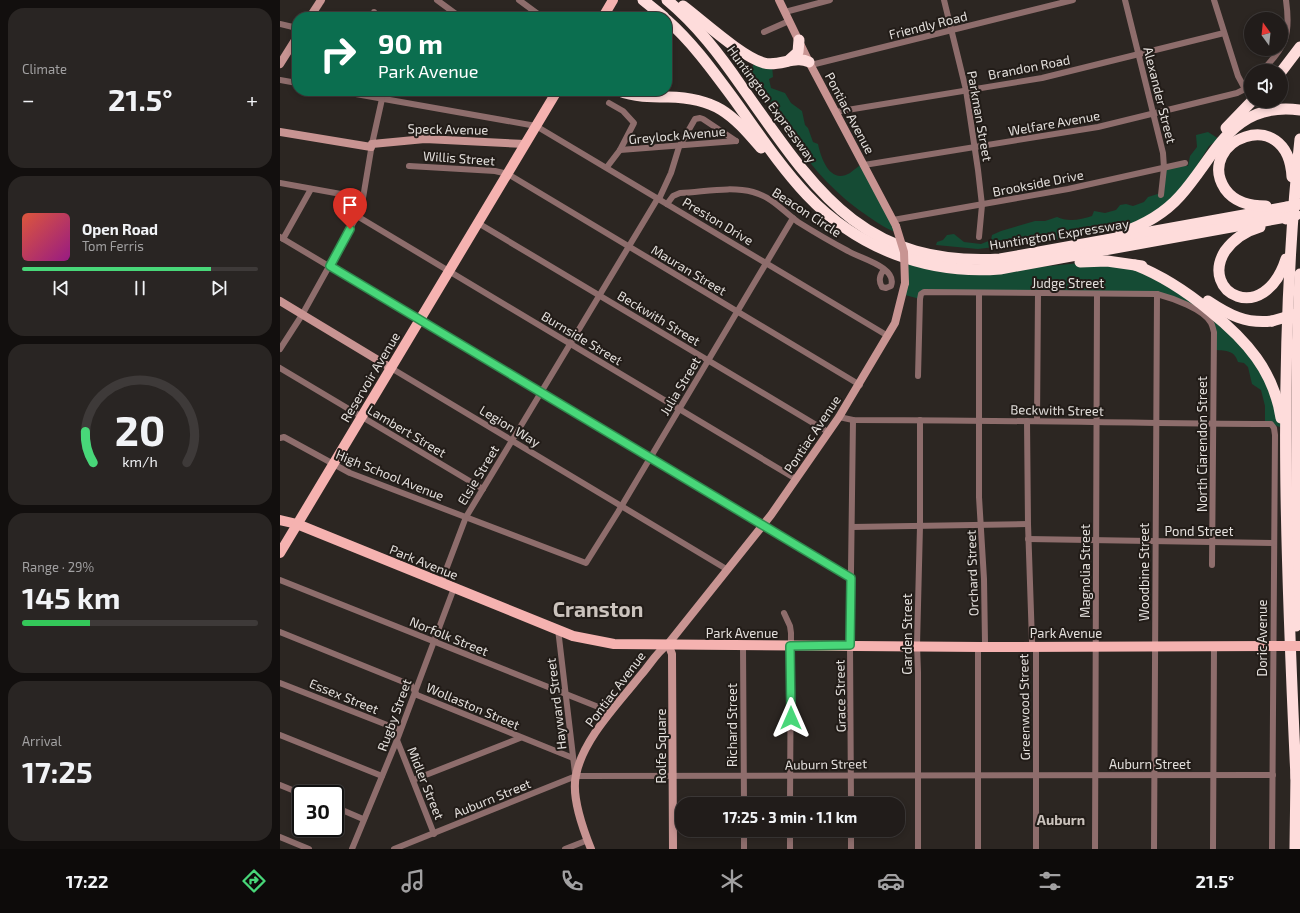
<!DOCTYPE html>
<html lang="en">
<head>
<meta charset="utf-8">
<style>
  :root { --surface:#211c1a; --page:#292523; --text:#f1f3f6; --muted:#a2a1a2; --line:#3e3a39; --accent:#48d779 }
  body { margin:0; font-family:"Exo 2",sans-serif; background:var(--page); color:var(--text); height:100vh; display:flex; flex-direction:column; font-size:15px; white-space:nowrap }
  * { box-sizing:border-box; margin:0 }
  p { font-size:13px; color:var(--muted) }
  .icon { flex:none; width:22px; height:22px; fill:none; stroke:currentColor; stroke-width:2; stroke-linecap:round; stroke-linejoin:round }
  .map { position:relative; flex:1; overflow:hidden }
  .sheet { display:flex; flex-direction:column; gap:8px; padding:8px; background:#120f0e; width:280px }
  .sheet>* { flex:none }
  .hud { position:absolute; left:12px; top:12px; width:380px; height:84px; border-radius:16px; box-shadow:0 2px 6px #0003,0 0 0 1px var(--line); background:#0b6e4f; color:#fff; overflow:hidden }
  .needle { width:26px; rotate:345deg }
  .tools { position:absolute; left:964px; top:12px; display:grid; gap:8px }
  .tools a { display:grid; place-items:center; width:44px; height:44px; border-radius:50%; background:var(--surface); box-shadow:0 2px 6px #0003,0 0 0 1px var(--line); font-size:20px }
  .speed { position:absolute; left:12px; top:785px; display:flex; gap:8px; font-size:20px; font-weight:700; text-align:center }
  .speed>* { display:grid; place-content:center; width:52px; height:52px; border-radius:50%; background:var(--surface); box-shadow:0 2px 6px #0003,0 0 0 1px var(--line); line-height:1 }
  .speed .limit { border:2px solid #111; border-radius:6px; background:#fff; color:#111 }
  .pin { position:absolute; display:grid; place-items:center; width:34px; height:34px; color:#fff; margin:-41px -17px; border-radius:50% 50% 50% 0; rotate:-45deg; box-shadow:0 0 4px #0007 }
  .pin .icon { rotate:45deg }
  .me { position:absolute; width:44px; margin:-22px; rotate:0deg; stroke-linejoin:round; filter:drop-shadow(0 0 3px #0008) }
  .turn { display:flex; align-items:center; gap:14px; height:84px; padding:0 20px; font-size:18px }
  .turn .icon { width:52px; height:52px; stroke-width:2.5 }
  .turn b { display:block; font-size:28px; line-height:34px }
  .big { font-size:30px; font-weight:700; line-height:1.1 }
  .sheet .card { flex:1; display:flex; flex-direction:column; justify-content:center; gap:6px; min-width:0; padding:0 14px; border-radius:16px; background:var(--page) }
  .sheet .dial { align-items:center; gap:0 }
  .dial svg { height:104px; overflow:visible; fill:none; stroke:var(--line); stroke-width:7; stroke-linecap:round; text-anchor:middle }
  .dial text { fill:var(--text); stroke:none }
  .song { display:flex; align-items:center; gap:12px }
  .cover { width:48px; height:48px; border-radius:6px; background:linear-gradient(135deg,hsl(10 70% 55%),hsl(310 70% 35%)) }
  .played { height:4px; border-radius:2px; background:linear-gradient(90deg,var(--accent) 80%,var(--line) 80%) }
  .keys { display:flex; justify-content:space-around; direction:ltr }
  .heat { display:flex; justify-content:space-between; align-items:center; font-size:22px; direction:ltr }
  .charge { height:6px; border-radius:3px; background:linear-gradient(90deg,#34c759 29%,var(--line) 0) }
  .trip { position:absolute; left:395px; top:797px; width:230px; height:40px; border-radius:16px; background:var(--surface); box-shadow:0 2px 6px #0003,0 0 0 1px var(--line); font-weight:700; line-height:40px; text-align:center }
  .tab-bar { display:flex; height:64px; justify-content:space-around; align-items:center; background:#0d0b0a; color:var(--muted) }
  .tab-bar .icon { width:28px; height:28px }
  .tab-bar .on { color:var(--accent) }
  .tab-bar b { font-size:18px; color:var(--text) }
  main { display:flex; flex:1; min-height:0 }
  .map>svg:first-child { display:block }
</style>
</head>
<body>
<main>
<section class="sheet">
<div class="card"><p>Climate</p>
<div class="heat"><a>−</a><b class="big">21.5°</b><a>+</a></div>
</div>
<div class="card">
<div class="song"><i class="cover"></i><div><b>Open Road</b><p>Tom Ferris</p></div></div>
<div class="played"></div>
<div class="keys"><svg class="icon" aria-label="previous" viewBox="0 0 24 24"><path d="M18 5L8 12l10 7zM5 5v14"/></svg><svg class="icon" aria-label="pause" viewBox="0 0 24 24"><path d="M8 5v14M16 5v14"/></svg><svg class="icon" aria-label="next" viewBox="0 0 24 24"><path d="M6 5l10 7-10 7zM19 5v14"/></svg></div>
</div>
<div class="card dial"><svg viewBox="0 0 100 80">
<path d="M14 69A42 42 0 1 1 86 69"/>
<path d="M14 69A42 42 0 0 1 8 45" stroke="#48d779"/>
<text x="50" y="56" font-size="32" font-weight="700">20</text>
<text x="50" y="72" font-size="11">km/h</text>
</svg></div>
<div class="card"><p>Range · 29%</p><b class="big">145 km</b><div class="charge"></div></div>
<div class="card"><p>Arrival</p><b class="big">17:25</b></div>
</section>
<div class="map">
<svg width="1020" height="849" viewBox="0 0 1020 849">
  <rect width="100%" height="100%" fill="#2c2622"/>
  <g fill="#154b34">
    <path d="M 476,60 L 492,65 L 493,77 L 489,79 L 491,88 L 505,93 L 511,103 L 522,111 L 525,125 L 528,128 L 533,142 L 538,144 C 541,158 550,185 570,173 C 574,170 578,166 583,164 L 619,233 C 608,230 599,224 589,217 C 558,197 532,168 511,137 C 496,114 487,94 469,73 Z"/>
    <path d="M 928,132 L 939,139 L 929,146 L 907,182 L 884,208 L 856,223 L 826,230 L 810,231 L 775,240 L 698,249 L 656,245 L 657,242 L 663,240 L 667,235 L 674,234 L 684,242 L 701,244 L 711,240 L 712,235 L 721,231 L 755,221 L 765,221 L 777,217 C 787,222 801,220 812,216 L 814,211 L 825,213 L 836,210 L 840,205 L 846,204 L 853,206 L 864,202 L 868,197 L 884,192 L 886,169 L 904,165 L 908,166 L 910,156 L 917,147 L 916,135 Z"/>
    <path d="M 810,262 L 869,270 L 973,350 L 1003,428 L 985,422 L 985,406 L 981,390 L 972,384 L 968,367 L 964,363 L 958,362 C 954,350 947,351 935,350 L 931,321 L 890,297 L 643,293 L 640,299 L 625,295 L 626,263 L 759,267 Z"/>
  </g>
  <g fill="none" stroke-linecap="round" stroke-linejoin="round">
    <g stroke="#8e6d6c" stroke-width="6">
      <path d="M 157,0 L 180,17"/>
      <path d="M 239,0 L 262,17"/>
      <path d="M 664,0 L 686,90 L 698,170 L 702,205 L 699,237"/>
      <path d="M 845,0 L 883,153 L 884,168 L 881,195"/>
      <path d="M 934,0 L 958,76 L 965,89"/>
      <path d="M 505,12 L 550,0"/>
      <path d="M 93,17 L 94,12"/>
      <path d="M 0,24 L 17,28"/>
      <path d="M 484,32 L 509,21"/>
      <path d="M 531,65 L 793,0"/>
      <path d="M 982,71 C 1006,46 1011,36 1006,0"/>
      <path d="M 0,80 L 17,83"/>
      <path d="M 59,91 L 256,126 L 608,336"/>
      <path d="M 555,112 L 762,78 L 944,33"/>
      <path d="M 340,150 L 456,141"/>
      <path d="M 584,165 L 818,127 L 957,93 L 965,89 L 971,83"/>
      <path d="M 129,166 L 215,171 L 228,174 L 580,385"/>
      <path d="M 327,167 L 340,150 L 354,123 L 343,111 L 329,103"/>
      <path d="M 0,183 L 83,198"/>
      <path d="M 379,199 L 391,173 L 399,147 L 415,119 L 420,118 L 423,119 L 456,141"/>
      <path d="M 387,204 L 393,196 L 400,193 C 424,192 450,186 473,192 C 492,197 503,211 518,222 C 534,232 551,242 568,251 C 579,258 618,267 611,286 L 606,288 L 602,287 C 598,281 600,274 604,270"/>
      <path d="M 77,216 L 516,479"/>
      <path d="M 613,220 L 788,189 L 905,163"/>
      <path d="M 198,223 L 548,432"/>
      <path d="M 0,237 L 571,578"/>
      <path d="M 3,239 L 31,189"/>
      <path d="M 0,349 L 22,315 L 77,216 L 83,198 L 92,144 L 102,99"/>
      <path d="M 0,368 L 203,489"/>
      <path d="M 111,368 L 448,570"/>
      <path d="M 638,376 L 640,299 L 641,294 L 644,292 L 877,294 C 892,298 924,309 931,323 C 933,326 933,330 934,332 L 932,565"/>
      <path d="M 559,417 L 573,420 C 713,420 852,423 991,424 L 994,428 L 995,435 L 992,849"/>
      <path d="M 747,421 L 748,524 L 752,642 L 756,651 L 756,849"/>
      <path d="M 757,421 L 758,293"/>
      <path d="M 0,438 L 4,437 L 70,473 L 306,563 L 338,512 L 513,218"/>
      <path d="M 572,527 L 748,524"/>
      <path d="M 748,539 L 994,543"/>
      <path d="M 0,580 L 331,712"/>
      <path d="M 161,583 L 186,517 L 378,198"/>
      <path d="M 504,613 L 510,626 L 511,633 L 510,804"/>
      <path d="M 278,629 L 295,773"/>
      <path d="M 0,632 L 131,685 L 137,695 L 293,758"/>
      <path d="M 463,646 L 464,804"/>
      <path d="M 0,683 L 120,730"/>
      <path d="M 0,735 L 102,776"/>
      <path d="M 117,740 L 154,834"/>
      <path d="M 133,780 L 240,738"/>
      <path d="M 0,785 L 22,794"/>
      <path d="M 571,804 L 570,645 L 573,420"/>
      <path d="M 55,807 L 83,819"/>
      <path d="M 464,830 L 464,849"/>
      <path d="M 0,837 L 29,849"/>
      <path d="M 72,849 L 117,740 L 174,588"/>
      <path d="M 114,849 L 296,776 L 993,775"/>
      <path d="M 285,849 L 308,840"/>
      <path d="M 510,849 L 510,830"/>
      <path d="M 571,849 L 571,830"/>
      <path d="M 638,849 L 638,672 L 637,645 L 640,526 L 640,420"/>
      <path d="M 698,849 L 698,650 L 705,643 L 704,579 L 699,497 L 699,293"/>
      <path d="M 815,849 L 817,294"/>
      <path d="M 874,849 L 877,294"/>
      <path d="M 933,849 L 934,646"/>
    </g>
    <g stroke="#c89492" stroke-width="8">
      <path d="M 499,0 L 529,62 L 616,226"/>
      <path d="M 30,17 L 41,0"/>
      <path d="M 0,64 L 17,37"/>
      <path d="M 0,132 L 91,147"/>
      <path d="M 92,144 L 145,139 L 245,144"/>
      <path d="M 0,301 L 111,368"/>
      <path d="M 388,644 L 392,654 L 393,849"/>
      <path d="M 311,849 C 303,829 291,797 296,775 C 303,739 338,704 360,676 C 370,665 376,653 388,644 L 491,515 L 559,417 L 615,323 L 625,283"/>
    </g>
    <g stroke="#f5b2b0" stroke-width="10">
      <path d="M 323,17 L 333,0"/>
      <path d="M 0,520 L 17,524 L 293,636 L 334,644 L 701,647 L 1002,646"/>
      <path d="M 0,553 L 277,91"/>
    </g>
    <g stroke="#fedcdb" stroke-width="11">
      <path d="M 363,0 L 384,17"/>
      <path d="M 387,0 C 417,25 440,55 462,87 C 534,188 580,267 720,259 L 1007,207"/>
      <path d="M 403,6 C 423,21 462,57 484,63 C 499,67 516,55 529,62"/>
      <path d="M 387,20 C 413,43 433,71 453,98 C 477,131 499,165 527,195 C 577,248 647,275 720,269 L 1006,217"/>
      <path d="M 508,61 L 518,52 L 519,40"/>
      <path d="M 1001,72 L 1020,47"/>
      <path d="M 339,91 C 354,97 371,97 388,97 C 436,98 451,113 481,148"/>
      <path d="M 946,128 L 972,101"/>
      <path d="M 986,206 C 970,206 955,203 945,189 C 914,141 1008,102 1012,177"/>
      <path d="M 980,227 C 966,231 953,240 945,251 C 919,293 984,327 1006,259"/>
      <path d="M 841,233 C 864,225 884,214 900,196 C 937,155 951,101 1020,110"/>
      <path d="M 800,262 L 827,261 L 862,266"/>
      <path d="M 855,265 C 883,276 907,292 930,311 C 966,340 994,371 1001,418"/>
      <path d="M 928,301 C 949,315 966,324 992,321"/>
      <path d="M 1016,626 L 1017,354 L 1020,274"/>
      <path d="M 1016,778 C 1006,565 997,351 1020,139"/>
      <path d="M 1015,849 L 1016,772"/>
    </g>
    <path stroke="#c89492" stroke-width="8" d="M 616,226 L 624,252 L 625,283"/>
    <path stroke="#f5b2b0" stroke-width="10" d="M 1002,646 L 1020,646"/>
    <g stroke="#fedcdb" stroke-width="11">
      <path d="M 1007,207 L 1020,204"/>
      <path d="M 1006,219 L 1016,215"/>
      <path d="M 992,321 L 1020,313"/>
    </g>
  </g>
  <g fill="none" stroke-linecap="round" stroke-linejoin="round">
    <g stroke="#2f8c4f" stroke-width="10">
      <path id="route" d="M 70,229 L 50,266 L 571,578 L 570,645 L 510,646 L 511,718"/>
    </g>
    <use href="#route" stroke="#48d779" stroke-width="7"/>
  </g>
  <g text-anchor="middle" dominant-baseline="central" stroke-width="4" stroke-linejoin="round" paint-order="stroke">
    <g font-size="13" fill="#e3dfdc" stroke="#221c18">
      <text transform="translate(648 25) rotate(-14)">Friendly Road</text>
      <text transform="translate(749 67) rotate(-11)">Brandon Road</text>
      <text transform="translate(880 95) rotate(76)">Alexander Street</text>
      <text transform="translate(492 104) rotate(54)">Huntington Expressway</text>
      <text transform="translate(570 113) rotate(62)">Pontiac Avenue</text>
      <text transform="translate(700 116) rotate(80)">Parkman Street</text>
      <text transform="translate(774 123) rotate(-10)">Welfare Avenue</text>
      <text transform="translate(168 129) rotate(1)">Speck Avenue</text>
      <text transform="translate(397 135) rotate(-5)">Greylock Avenue</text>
      <text transform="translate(179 158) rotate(4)">Willis Street</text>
      <text transform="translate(758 183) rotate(-11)">Brookside Drive</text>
      <text transform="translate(527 212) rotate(33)">Beacon Circle</text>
      <text transform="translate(438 221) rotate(31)">Preston Drive</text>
      <text transform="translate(779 234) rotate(-9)">Huntington Expressway</text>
      <text transform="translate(409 270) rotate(31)">Mauran Street</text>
      <text x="788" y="283">Judge Street</text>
      <text transform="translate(379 318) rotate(31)">Beckwith Street</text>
      <text transform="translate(302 338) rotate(31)">Burnside Street</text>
      <text transform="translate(90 377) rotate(-59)">Reservoir Avenue</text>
      <text transform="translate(400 386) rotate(-59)">Julia Street</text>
      <text transform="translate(777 410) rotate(1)">Beckwith Street</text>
      <text transform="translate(230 426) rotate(31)">Legion Way</text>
      <text transform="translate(127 431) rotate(31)">Lambert Street</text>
      <text transform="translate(532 434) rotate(-56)">Pontiac Avenue</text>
      <text transform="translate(922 444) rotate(-90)">North Ciarendon Street</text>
      <text transform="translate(110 475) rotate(22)">High School Avenue</text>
      <text transform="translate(198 475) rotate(-59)">Elsie Street</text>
      <text x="919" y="531">Pond Street</text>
      <text transform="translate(144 562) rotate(22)">Park Avenue</text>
      <text transform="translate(805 571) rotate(-90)">Magnolia Street</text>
      <text transform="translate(864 572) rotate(-90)">Woodbine Street</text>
      <text transform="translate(692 573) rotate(-92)">Orchard Street</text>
      <text x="462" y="633">Park Avenue</text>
      <text x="786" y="633">Park Avenue</text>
      <text transform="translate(627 634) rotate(-90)">Garden Street</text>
      <text transform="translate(169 636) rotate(22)">Norfolk Street</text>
      <text transform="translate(982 638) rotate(-90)">Doric Avenue</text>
      <text transform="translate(335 689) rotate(-53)">Pontiac Avenue</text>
      <text transform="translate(64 696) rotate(22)">Essex Street</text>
      <text transform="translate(560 696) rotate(-91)">Grace Street</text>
      <text transform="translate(276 704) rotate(-97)">Hayward Street</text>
      <text transform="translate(193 706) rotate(23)">Wollaston Street</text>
      <text transform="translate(744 707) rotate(-91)">Greenwood Street</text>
      <text transform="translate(114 715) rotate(-70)">Rugby Street</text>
      <text transform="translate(452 725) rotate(-90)">Richard Street</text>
      <text transform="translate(381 746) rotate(-90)">Rolfe Square</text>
      <text transform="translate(546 764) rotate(-1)">Auburn Street</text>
      <text x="870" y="764">Auburn Street</text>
      <text transform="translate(146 783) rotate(68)">Midler Street</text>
      <text transform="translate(212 798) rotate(-22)">Auburn Street</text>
    </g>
    <g font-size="14" font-weight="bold" fill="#cbc3bd" stroke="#221c18">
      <text x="781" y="819">Auburn</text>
    </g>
    <g font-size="21" font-weight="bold" fill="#cbc3bd" stroke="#221c18">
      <text x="318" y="608">Cranston</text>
    </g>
  </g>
</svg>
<div class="tools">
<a><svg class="needle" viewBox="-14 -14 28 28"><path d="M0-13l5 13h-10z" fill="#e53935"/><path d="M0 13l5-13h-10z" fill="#a2a1a2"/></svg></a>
<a><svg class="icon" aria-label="sound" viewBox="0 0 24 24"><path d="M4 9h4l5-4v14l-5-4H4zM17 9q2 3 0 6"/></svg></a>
</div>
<div class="speed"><div class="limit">30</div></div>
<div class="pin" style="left:70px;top:229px;background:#d93025"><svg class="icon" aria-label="arrive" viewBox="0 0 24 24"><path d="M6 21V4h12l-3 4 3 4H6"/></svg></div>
<svg class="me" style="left:511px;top:718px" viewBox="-20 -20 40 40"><path d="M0-17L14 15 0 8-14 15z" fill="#48d779" stroke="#fff" stroke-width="4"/></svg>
<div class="trip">17:25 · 3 min · 1.1 km</div>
<div class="hud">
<div class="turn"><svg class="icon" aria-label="right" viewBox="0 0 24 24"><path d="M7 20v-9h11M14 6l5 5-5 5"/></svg><div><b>90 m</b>Park Avenue</div></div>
</div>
</div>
</main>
<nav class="tab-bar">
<b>17:22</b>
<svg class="icon on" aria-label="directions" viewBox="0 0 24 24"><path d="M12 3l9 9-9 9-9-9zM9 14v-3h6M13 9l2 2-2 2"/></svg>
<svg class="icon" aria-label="music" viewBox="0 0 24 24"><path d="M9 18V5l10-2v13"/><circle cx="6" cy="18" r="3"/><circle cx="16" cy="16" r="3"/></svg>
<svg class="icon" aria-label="phone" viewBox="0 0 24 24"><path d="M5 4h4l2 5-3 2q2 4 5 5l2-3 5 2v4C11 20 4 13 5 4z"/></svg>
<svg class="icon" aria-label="climate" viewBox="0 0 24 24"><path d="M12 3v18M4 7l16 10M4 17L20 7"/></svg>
<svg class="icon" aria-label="car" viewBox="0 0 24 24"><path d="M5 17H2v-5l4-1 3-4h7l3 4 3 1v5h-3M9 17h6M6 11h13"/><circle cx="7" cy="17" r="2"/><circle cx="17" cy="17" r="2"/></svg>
<svg class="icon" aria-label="filters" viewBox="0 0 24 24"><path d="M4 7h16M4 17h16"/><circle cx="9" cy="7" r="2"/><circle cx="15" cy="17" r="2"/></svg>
<b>21.5°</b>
</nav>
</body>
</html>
